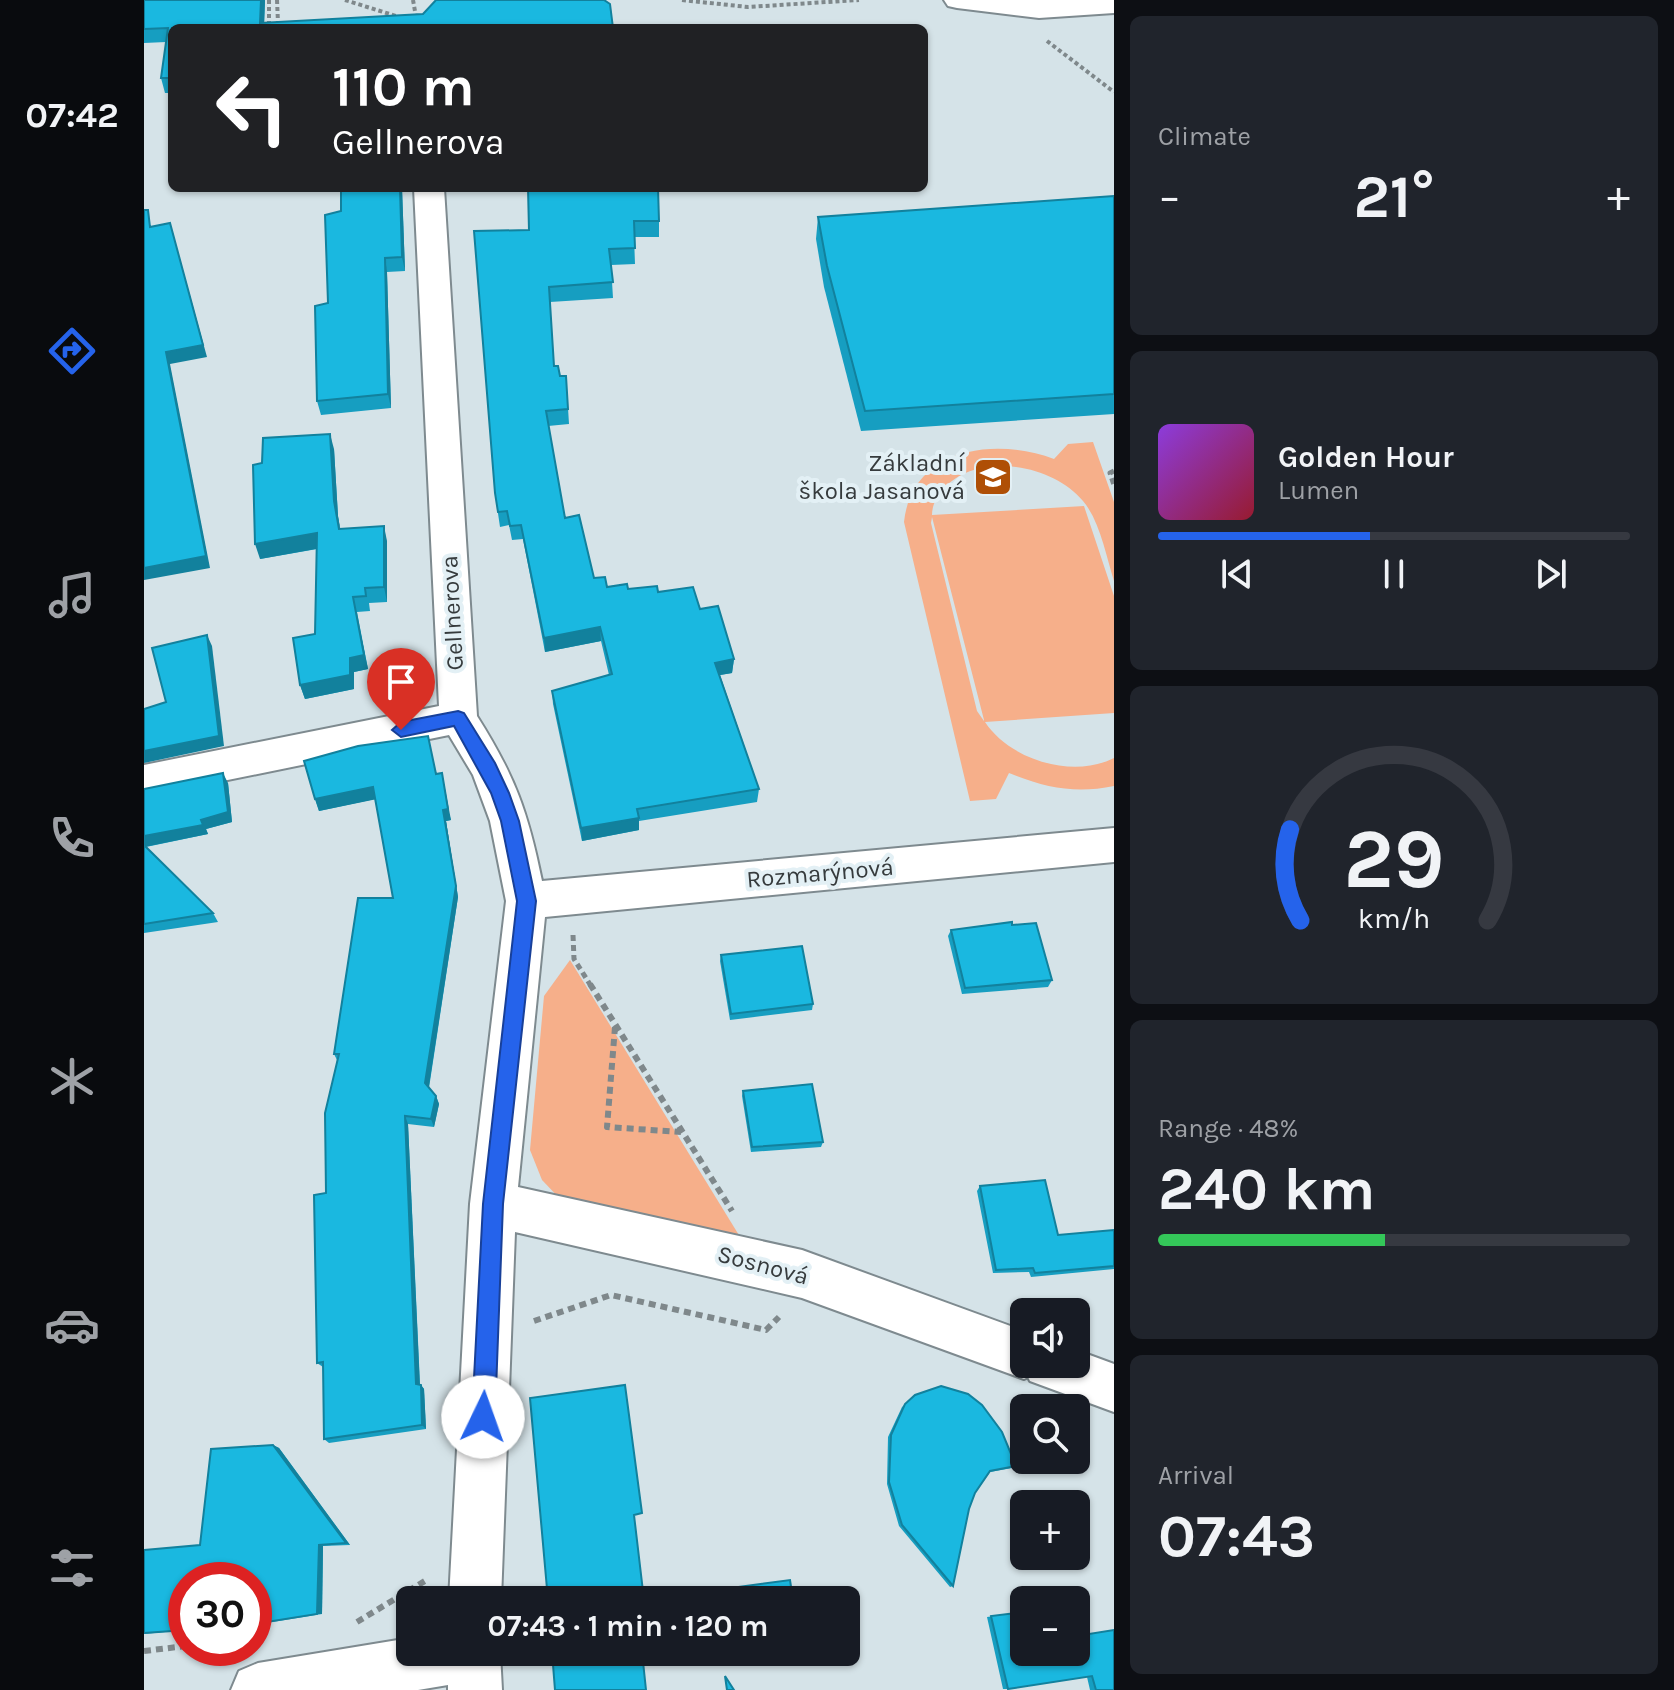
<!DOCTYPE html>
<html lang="en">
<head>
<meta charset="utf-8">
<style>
  :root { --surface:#171b24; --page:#20242c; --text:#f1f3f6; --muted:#9ea1a6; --line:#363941; --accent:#2563eb }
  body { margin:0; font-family:Karla,sans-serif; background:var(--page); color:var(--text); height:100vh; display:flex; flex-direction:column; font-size:30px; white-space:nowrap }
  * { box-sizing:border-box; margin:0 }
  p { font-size:26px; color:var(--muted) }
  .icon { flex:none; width:44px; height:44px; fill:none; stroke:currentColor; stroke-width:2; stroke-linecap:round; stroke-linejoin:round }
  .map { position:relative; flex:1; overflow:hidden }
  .details { display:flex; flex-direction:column; gap:16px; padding:16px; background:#0d0f14; width:560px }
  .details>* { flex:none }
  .banner { position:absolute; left:24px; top:24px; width:760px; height:168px; border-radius:12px; box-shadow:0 2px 6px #0004; background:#202124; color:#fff; overflow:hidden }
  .tools { position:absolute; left:866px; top:1298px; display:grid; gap:16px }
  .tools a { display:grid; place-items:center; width:80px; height:80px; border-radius:12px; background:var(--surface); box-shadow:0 2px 6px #0004; font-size:40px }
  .speed { position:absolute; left:24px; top:1562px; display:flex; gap:16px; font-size:40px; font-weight:700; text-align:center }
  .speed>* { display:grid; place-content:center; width:104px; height:104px; border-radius:50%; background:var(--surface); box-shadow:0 2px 6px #0004; line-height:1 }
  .speed .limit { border:12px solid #d22; background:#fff; color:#111 }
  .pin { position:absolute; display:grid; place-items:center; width:68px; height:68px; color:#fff; margin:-82px -34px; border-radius:50% 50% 50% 0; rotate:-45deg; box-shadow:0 0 8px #0007 }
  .pin .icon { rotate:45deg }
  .me { position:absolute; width:88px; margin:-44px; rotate:3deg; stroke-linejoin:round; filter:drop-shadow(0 0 6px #0008) }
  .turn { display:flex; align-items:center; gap:28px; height:168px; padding:0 32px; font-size:36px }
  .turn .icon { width:104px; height:104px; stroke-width:2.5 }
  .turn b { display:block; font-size:56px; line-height:68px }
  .big { font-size:60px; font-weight:700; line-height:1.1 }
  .details .card { flex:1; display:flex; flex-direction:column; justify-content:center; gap:12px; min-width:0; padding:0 28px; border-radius:12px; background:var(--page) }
  .details .dial { align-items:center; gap:0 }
  .dial svg { height:208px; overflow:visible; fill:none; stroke:var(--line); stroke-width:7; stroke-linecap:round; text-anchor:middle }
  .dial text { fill:var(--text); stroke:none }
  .song { display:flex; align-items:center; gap:24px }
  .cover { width:96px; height:96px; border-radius:12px; background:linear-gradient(135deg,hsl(270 70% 55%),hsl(350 70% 35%)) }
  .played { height:8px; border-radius:4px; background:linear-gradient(90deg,var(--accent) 45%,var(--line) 45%) }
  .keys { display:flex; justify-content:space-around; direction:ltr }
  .heat { display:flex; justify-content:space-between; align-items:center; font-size:44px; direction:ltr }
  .charge { height:12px; border-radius:6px; background:linear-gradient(90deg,#34c759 48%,var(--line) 0) }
  .trip { position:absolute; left:252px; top:1586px; width:464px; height:80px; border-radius:12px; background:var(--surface); box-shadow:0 2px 6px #0004; font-weight:700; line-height:80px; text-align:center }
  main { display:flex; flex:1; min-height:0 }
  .dock { display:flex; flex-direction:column; width:144px; justify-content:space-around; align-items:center; background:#090b0e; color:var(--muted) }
  .dock .icon { width:56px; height:56px }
  .dock .active { color:var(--accent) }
  .dock b { font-size:36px; color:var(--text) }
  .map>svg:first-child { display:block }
</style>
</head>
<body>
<main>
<nav class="dock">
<b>07:42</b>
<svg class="icon active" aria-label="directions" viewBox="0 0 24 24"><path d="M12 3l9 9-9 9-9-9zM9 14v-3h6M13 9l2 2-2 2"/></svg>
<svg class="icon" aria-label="music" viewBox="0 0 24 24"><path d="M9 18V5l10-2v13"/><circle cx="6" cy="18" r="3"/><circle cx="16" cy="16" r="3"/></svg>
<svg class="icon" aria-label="phone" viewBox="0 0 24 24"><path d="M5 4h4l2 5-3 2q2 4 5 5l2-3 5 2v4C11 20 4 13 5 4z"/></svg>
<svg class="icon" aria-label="climate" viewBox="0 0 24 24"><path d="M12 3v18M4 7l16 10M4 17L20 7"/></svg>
<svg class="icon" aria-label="car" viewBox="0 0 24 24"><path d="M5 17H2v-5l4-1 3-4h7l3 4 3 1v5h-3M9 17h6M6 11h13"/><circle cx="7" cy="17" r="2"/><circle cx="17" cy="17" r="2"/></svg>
<svg class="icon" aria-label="filters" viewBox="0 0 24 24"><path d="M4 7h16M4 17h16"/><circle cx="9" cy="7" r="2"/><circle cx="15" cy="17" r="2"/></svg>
</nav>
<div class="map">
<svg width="970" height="1690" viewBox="0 0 970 1690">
  <rect width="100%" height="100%" fill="#d5e3e8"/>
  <g fill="#f6af8a" fill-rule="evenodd">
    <path d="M 949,442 L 970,502 L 970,581 C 962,556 956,521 939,501 C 909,464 834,451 800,488 C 793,496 788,505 788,515 L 940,506 L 970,596 L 970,713 L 841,722 C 866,760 929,779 970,758 L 970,786 C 932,794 901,788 865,773 L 852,799 L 826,801 L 760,522 C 768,447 852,437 910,459 L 924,444 ZM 788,517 L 840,720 L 840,721 L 833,711 L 787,523 Z"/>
    <path d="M 426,960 L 601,1245 L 420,1203 L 398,1180 L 386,1150 L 400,996 Z"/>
  </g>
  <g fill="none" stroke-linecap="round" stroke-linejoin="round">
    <g stroke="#7e8a8f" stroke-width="4">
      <g id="street">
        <path d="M 800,0 L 970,0 L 970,13 L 895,18 L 813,8 L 804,6 Z"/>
        <path d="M 270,188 L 300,188 L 333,716 C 371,776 384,812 398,881 L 970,828 L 970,862 L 401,917 L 374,1187 L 658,1250 L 880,1331 L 880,1364 L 932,1364 L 932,1350 L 970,1364 L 970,1412 L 886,1381 L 884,1377 L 880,1379 L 658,1298 L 371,1232 L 357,1600 L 305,1600 L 326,1204 L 362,901 L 346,821 L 329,775 L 305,735 L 0,797 L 0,765 L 295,706 Z"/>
        <path d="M 266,1638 L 266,1652 L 356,1652 L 358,1690 L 304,1690 L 304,1685 L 274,1690 L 87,1690 L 95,1671 L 114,1663 Z"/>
      </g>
    </g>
    <g stroke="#7f888b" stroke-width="4" stroke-dasharray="4 3" stroke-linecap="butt">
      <path d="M 125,0 L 125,24 L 128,23"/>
      <path d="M 133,0 L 134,23 L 140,23"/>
      <path d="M 201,0 L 252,16"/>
      <path d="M 269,0 L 274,28"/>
      <path d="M 538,0 L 604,7 L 715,0"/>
      <path d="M 903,41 L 970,92"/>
    </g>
    <g stroke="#7f888b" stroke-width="5" stroke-dasharray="6 4" stroke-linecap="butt">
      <path d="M 970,471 L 966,473 L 970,485"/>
      <path d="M 429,935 L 430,959 L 447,986"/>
    </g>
    <g stroke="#7f888b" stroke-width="6" stroke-dasharray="7 5" stroke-linecap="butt">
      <path d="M 446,984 L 588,1211"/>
      <path d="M 471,1027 L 463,1127 L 537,1132"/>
      <path d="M 390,1321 L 467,1295 L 622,1330 L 635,1317"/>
      <path d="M 213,1622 L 284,1579"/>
      <path d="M 0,1651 L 42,1646"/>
    </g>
    <use href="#street" fill="#fff" fill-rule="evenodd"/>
  </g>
  <g fill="#169ec1">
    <path d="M 0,0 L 121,0 L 120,23 L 466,4 L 28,28 L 28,93 L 21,93 L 17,78 L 22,42 L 0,43 Z"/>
    <path d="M 197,188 L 258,188 L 261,271 L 243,272 L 247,408 L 177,415 L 173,401 L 184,303 L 197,211 Z"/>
    <path d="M 384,188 L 515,221 L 515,237 L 490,237 L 491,264 L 467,265 L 469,298 L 406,302 L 410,366 L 416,376 L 422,376 L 425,424 L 404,426 L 421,518 L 450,578 L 463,587 L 514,592 L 556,609 L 590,659 L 588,673 L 576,675 L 615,789 L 613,802 L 495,821 L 495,830 L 438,841 L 409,704 L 408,691 L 465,675 L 457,641 L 401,652 L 379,539 L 368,540 L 365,525 L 356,527 L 351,493 L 385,230 Z"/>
    <path d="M 970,196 L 970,414 L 717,431 L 680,287 L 672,239 L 674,217 Z"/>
    <path d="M 190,449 L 194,516 L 196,529 L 243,541 L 243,602 L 225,603 L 226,611 L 213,612 L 224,669 L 210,672 L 210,689 L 161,699 L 156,685 L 171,634 L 173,549 L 116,559 Z"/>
    <path d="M 292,773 L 307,820 L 302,821 L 314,897 L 285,1088 L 292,1096 L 295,1104 L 290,1127 L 264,1124 L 276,1384 L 280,1389 L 282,1429 L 185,1443 L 180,1439 L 179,1367 L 173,1363 L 182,1193 L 193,1060 L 190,1054 L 249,898 L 231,799 L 175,811 L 171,799 Z"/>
    <path d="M 84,783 L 88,822 L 62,829 L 64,834 L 2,847 L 69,913 L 74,922 L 0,933 L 0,789 Z"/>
    <path d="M 868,925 L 908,980 L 904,987 L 818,994 L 804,936 L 807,930 Z"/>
    <path d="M 577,955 L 669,1004 L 668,1010 L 586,1020 L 576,961 Z"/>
    <path d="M 599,1091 L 679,1142 L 677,1147 L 607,1152 L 598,1096 Z"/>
    <path d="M 836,1186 L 914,1235 L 970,1230 L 970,1269 L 887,1277 L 885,1272 L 849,1273 L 833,1191 Z"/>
    <path d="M 771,1395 L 872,1466 L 868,1468 L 846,1472 L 831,1493 L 825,1509 L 809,1586 L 806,1587 L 755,1526 L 743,1484 L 744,1437 L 758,1407 Z"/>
    <path d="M 129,1445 L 135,1448 L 206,1545 L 179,1546 L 178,1614 L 110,1625 L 110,1580 L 42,1580 L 42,1630 L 0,1634 L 0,1550 L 56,1545 Z"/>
    <path d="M 880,1612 L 932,1652 L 970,1690 L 946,1690 L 943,1677 L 864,1689 L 859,1689 L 843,1617 Z"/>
  </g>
  <g fill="#12819d">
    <path d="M 117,0 L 121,0 L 120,28 L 116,23 Z"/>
    <path d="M 256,188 L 258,188 L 261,271 L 258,257 Z"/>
    <path d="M 26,223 L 63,357 L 26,364 L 66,568 L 0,580 L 0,568 L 22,352 Z"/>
    <path d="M 241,258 L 243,272 L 247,408 L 244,394 Z"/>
    <path d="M 186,434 L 190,449 L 194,516 L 199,544 L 190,501 Z"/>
    <path d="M 240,526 L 243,541 L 243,602 L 240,587 Z"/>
    <path d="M 173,533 L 177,548 L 116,559 L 111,544 Z"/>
    <path d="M 209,597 L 224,669 L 210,672 L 210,689 L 161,699 L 156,685 L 206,658 Z"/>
    <path d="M 456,627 L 457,641 L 401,652 L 400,638 Z"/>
    <path d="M 63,635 L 68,646 L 80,746 L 0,763 L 0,751 Z"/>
    <path d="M 590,659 L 588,673 L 570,676 L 571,663 Z"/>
    <path d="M 79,773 L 84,783 L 88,822 L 62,829 L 64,834 L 0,847 L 0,836 L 57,820 Z"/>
    <path d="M 298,773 L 307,820 L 302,821 L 314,897 L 284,1092 L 281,1083 Z"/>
    <path d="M 229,787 L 233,799 L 175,811 L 171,799 Z"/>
    <path d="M 495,818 L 495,830 L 438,841 L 437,828 Z"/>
    <path d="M 292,1096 L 295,1104 L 290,1127 L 287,1119 Z"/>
    <path d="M 261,1116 L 264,1124 L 276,1389 L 272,1384 Z"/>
    <path d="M 277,1385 L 280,1389 L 282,1429 L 278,1425 Z"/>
    <path d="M 129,1445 L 135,1448 L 206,1545 L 202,1543 Z"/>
    <path d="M 175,1545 L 179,1546 L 178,1614 L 173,1614 Z"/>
  </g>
  <g fill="#1ab8e0" stroke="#12819d" stroke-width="2">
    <path d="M 0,0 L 117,0 L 116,23 L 279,14 L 292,0 L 460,0 L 466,4 L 469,28 L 28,28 L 28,78 L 17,78 L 24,28 L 0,29 Z"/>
    <path d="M 197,188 L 256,188 L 258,257 L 241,258 L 244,394 L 173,401 L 171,306 L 184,303 L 181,215 L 197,211 Z"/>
    <path d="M 384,188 L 514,188 L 515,221 L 490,221 L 491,248 L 465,249 L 469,282 L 405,287 L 410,366 L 414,366 L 416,376 L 422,376 L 424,409 L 402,411 L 421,518 L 435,515 L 450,578 L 461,577 L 463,587 L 483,584 L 484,589 L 513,586 L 514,592 L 549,587 L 556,609 L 574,606 L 590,659 L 571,663 L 615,789 L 493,809 L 495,818 L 437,828 L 408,691 L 468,674 L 456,627 L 400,638 L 377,525 L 366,526 L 363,511 L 354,512 L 351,493 L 330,231 L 385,230 Z"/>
    <path d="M 970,196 L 970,394 L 721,411 L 683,266 L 674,217 Z"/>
    <path d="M 0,210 L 4,210 L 6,227 L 26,223 L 59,345 L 22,352 L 62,556 L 0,568 Z"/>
    <path d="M 186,434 L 190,501 L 195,529 L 240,526 L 240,587 L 221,588 L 222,596 L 209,597 L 220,655 L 206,658 L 206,675 L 156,685 L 149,638 L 171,634 L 173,533 L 111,544 L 109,465 L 118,463 L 119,438 Z"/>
    <path d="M 63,635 L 75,736 L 0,751 L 0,709 L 22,702 L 8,648 Z"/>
    <path d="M 284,736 L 292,774 L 298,773 L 304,809 L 299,810 L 312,886 L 281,1083 L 292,1096 L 287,1119 L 261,1116 L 272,1384 L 277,1385 L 278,1425 L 180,1439 L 179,1362 L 173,1363 L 170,1195 L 182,1193 L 181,1113 L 195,1054 L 190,1054 L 214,898 L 249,898 L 229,787 L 171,799 L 160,761 L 214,746 Z"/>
    <path d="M 79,773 L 84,812 L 57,820 L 59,825 L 0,836 L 0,789 Z"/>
    <path d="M 0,845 L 69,913 L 0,924 Z"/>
    <path d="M 868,922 L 868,925 L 892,923 L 908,980 L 821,988 L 807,930 Z"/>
    <path d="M 658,946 L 669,1004 L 587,1014 L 577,955 Z"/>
    <path d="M 668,1084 L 679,1142 L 608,1147 L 599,1091 Z"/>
    <path d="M 901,1180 L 914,1235 L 970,1230 L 970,1266 L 891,1273 L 889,1268 L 852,1270 L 836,1186 Z"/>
    <path d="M 481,1385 L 498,1513 L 490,1515 L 500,1600 L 404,1600 L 386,1398 Z"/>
    <path d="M 797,1386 L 824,1394 L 838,1405 L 858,1432 L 872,1466 L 846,1471 L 831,1493 L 825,1509 L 809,1586 L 758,1525 L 745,1482 L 747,1435 L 761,1404 L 771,1395 Z"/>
    <path d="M 129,1445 L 202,1543 L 175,1545 L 173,1614 L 110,1624 L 110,1580 L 42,1580 L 42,1630 L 0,1633 L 0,1550 L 56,1545 L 67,1449 Z"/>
    <path d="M 646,1580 L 649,1600 L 581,1600 L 579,1589 Z"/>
    <path d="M 880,1612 L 880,1652 L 932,1652 L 932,1636 L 970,1630 L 970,1690 L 952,1690 L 948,1676 L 864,1689 L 847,1616 Z"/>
    <path d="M 408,1652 L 498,1652 L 502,1690 L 411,1690 Z"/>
    <path d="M 581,1676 L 590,1690 L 583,1690 Z"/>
  </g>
  <path fill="#2563eb" stroke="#184099" stroke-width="2" d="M 314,711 L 320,713 L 351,763 L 365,793 L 375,821 L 392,901 L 359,1204 L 351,1417 L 347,1425 L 339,1428 L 331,1425 L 328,1417 L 339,1204 L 373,901 L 357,821 L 347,793 L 310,726 L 257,737 L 248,730 L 257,722 Z"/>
  <defs>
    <g id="school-square" transform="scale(2)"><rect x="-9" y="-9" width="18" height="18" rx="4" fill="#af4f06" stroke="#e3f0f5"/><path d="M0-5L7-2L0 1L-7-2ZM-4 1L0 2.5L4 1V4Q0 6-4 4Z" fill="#fff"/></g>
  </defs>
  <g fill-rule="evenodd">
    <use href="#school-square" x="849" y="477"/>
  </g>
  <g text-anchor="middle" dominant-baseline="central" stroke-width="8" stroke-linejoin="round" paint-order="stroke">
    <g font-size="24" fill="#363b3d" stroke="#e3f0f5" text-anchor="end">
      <text x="821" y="463">Základní<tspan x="821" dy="28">škola Jasanová</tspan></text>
    </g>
    <g font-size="24" fill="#363b3d" stroke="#e3f0f5">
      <text transform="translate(308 613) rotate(-93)">Gellnerova</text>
      <text transform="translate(676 873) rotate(-5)">Rozmarýnová</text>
      <text transform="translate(619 1265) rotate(15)">Sosnová</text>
    </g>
  </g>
</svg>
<div class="tools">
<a><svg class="icon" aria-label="sound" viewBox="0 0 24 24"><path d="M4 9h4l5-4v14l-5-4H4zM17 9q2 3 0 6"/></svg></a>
<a><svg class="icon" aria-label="search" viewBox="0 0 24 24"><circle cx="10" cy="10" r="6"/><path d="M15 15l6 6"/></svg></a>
<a>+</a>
<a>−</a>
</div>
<div class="speed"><div class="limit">30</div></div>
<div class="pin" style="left:257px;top:730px;background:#d93025"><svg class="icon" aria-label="arrive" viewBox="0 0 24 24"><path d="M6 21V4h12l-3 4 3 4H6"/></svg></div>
<svg class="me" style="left:339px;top:1417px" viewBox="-20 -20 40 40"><circle r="19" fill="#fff"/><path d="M0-13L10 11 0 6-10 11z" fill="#2563eb"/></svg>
<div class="trip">07:43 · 1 min · 120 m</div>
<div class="banner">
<div class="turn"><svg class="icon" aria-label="left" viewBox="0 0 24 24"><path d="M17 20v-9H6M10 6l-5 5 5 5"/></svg><div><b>110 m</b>Gellnerova</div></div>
</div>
</div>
<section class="details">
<div class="card"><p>Climate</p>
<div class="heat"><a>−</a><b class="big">21°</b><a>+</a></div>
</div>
<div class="card">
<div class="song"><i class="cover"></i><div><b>Golden Hour</b><p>Lumen</p></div></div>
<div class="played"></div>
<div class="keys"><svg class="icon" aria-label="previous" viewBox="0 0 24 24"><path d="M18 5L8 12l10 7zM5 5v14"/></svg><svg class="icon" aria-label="pause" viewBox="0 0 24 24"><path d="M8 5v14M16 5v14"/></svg><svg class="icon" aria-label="next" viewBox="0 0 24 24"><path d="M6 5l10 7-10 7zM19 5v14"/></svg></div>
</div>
<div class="card dial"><svg viewBox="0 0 100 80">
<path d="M14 69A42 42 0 1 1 86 69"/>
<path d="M14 69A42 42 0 0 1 10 34" stroke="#2563eb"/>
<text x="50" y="56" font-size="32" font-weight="700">29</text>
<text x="50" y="72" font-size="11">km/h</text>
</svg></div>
<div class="card"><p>Range · 48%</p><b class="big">240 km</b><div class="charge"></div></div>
<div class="card"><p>Arrival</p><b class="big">07:43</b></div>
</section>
</main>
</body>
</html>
